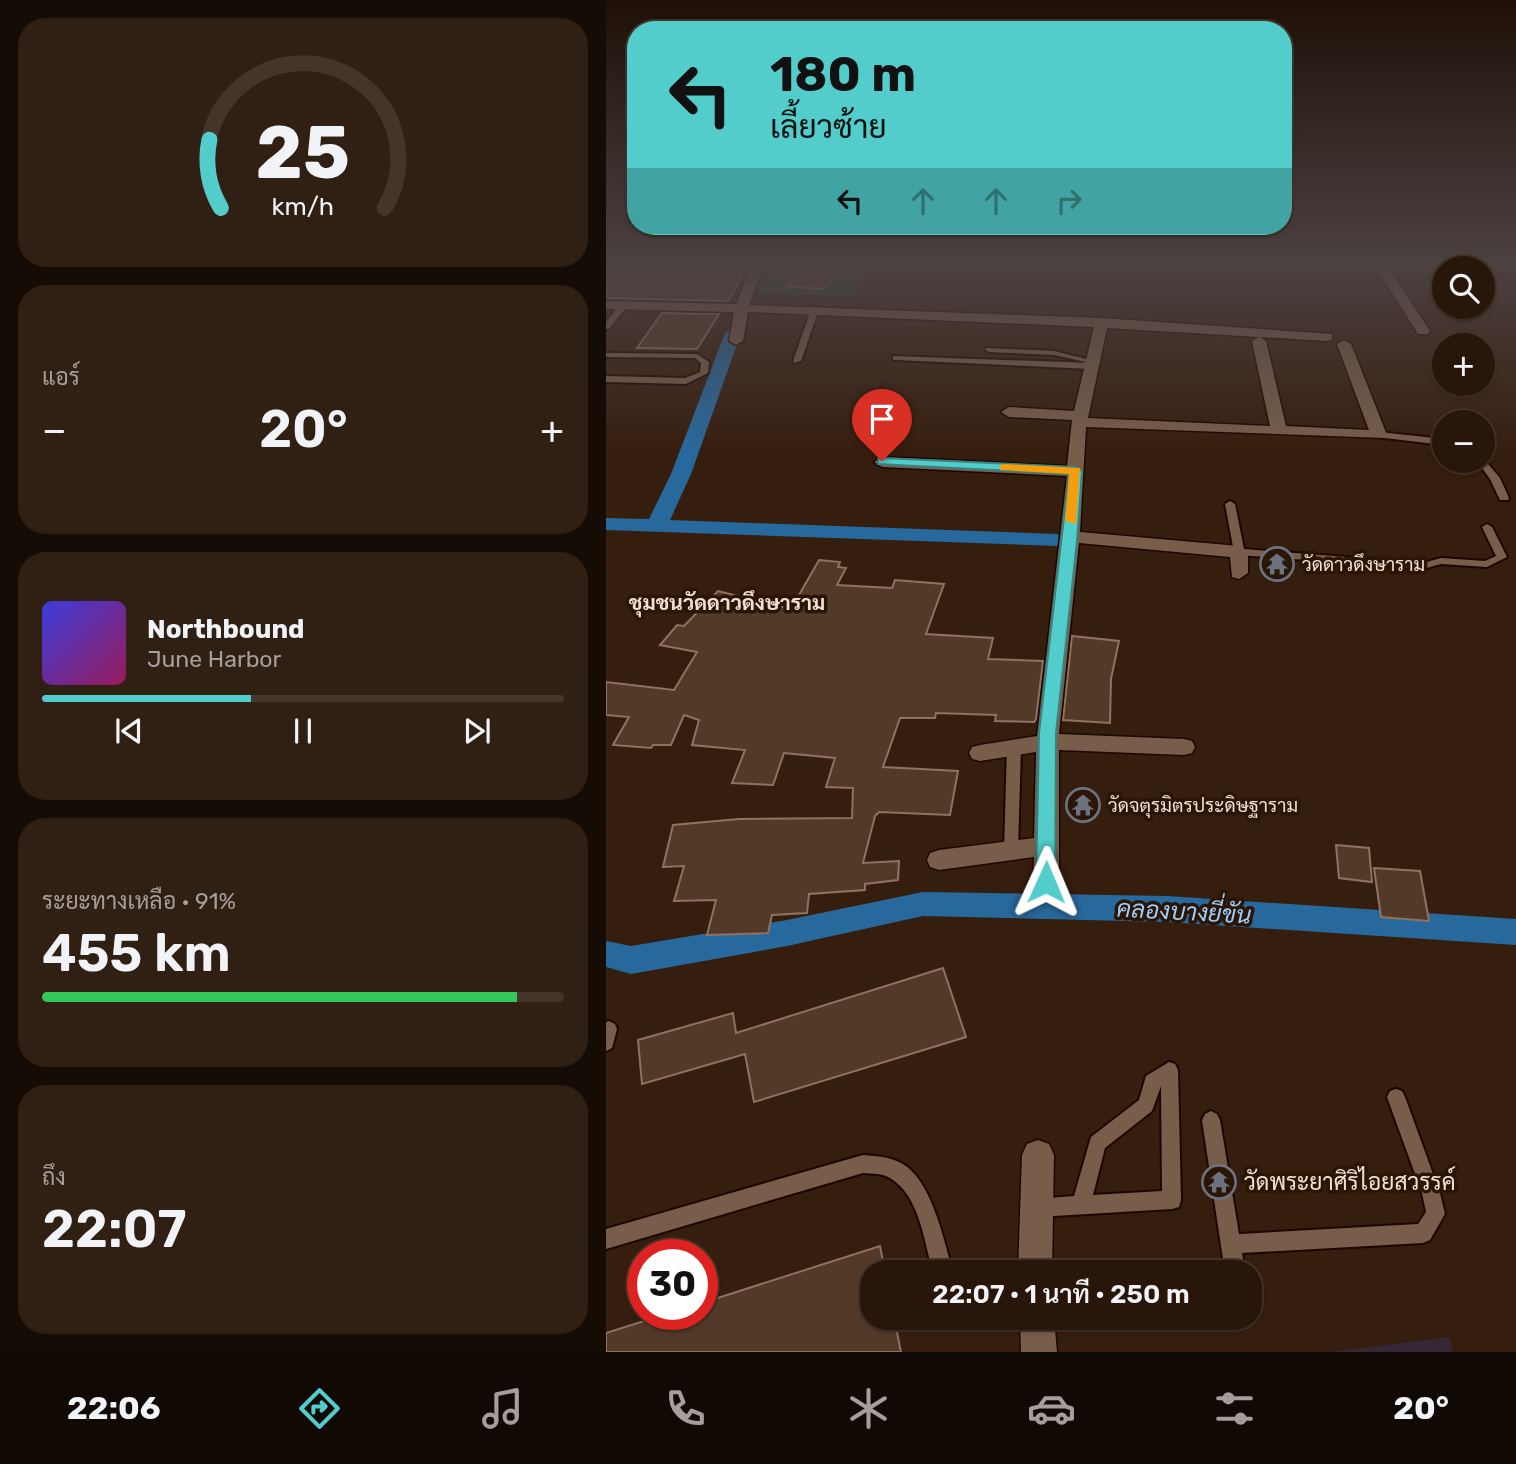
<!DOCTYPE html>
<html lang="th">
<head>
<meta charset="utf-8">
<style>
  :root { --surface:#28160a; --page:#301f13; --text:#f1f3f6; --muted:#a59f9c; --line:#44352b; --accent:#53cdcb }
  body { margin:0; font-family:Rubik,Sarabun,sans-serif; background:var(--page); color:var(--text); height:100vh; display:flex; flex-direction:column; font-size:26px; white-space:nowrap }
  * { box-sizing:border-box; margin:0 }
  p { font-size:23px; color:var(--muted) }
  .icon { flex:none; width:38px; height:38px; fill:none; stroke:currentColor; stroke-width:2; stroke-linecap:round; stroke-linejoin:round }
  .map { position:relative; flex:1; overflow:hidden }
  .side { display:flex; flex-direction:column; gap:18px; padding:18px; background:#160c06; width:606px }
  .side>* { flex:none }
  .hud { position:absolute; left:21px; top:21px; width:665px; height:214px; border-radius:28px; box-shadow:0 2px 5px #0004,0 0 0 2px var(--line); background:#53cdcb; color:#111; overflow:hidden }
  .controls { position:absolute; left:826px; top:256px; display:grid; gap:14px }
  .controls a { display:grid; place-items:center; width:63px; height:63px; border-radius:50%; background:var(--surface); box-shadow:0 2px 5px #0004,0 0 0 2px var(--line); font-size:35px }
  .speed { position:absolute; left:21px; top:1239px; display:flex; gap:14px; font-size:35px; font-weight:700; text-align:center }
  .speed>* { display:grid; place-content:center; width:91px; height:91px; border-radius:50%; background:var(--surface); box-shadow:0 2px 5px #0004,0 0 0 2px var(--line); line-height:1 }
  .speed .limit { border:10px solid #d22; background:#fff; color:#111 }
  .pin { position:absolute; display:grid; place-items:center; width:60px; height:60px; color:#fff; margin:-72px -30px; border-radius:50% 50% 50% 0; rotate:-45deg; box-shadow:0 0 7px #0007 }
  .pin .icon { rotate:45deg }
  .me { position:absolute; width:77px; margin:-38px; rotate:1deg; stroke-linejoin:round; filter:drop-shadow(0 0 5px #0008) }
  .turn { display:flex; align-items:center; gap:24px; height:147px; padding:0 28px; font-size:32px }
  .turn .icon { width:91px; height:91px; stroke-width:2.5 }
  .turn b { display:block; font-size:49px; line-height:60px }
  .lanes { display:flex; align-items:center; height:66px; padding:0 28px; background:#0003; justify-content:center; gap:35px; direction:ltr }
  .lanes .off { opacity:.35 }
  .big { font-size:52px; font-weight:600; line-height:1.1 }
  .side .card { flex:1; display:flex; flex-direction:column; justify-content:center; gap:10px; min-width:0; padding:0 24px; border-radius:28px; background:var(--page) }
  .side .dial { align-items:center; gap:0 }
  .dial svg { height:182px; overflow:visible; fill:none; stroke:var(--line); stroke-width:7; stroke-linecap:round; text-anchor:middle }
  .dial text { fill:var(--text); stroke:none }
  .song { display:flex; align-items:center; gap:21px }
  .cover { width:84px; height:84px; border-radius:10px; background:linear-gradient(135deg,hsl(240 70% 55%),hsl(330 70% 35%)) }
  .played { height:7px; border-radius:4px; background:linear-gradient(90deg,var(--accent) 40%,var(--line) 40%) }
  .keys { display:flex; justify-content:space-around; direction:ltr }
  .heat { display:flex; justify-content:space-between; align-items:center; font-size:38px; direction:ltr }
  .charge { height:10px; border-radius:5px; background:linear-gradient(90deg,#34c759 91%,var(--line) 0) }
  .trip { position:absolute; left:254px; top:1260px; width:402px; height:70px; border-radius:28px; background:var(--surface); box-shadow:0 2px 5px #0004,0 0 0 2px var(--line); font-weight:600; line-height:70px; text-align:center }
  .tab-bar { display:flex; height:112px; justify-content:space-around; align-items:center; background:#100904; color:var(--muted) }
  .tab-bar .icon { width:49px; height:49px }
  .tab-bar .active { color:var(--accent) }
  .tab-bar b { font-size:32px; color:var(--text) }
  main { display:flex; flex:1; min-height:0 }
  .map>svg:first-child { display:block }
</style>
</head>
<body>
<main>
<section class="side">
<div class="card dial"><svg viewBox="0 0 100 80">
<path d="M14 69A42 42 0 1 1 86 69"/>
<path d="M14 69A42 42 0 0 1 9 39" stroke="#53cdcb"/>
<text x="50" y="56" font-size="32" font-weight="700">25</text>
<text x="50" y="72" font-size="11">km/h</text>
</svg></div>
<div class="card"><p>แอร์</p>
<div class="heat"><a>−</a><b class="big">20°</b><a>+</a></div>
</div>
<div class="card">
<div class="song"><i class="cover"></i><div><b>Northbound</b><p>June Harbor</p></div></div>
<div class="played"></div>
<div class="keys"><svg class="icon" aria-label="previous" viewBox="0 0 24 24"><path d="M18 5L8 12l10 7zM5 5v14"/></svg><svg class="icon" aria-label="pause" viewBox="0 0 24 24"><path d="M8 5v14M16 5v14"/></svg><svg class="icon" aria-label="next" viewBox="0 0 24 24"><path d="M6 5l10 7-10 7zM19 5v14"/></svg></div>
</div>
<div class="card"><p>ระยะทางเหลือ · 91%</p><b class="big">455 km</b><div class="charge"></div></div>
<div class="card"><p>ถึง</p><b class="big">22:07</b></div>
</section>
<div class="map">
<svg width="911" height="1352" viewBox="0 0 911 1352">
  <rect width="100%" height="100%" fill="#361e0e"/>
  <path fill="#352733" d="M 843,1337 L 847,1352 L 724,1352 Z"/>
  <path fill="#1f4b2e" d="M 158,264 L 271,264 L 263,265 L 247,296 L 151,294 Z"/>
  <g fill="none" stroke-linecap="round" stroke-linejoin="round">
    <g fill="#28699d" fill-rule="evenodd">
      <path d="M 127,328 L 135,333 L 85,474 L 64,520 L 451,534 L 462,540 L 451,546 L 0,530 L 0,518 L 43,519 L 65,474 L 119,333 Z"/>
      <path d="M 317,892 L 561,896 L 911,919 L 911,945 L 561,922 L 317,916 L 181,946 L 25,974 L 0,967 L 0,941 L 25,946 L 181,920 Z"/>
    </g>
  </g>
  <g fill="#533928" stroke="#8f7260" stroke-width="2">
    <path d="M 0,264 L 28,264 L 23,271 L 141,266 L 122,301 L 0,298 Z"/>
    <path d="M 202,266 L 235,269 L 216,289 L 181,286 Z"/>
    <path d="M 56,313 L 113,314 L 91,349 L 31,348 Z"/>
    <path d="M 213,560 L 234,562 L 232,567 L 240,568 L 231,585 L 286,588 L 289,580 L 338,584 L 320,634 L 387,638 L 382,659 L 437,661 L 430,719 L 428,722 L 389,721 L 390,715 L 330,713 L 329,718 L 294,718 L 277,767 L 352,771 L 344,815 L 273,812 L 269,816 L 257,863 L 293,861 L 292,880 L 259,884 L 259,890 L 203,894 L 201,913 L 166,915 L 162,933 L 101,935 L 110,900 L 68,901 L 78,866 L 57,867 L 67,825 L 133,819 L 246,818 L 247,788 L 220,787 L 229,758 L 178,753 L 167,785 L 126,783 L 139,750 L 86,745 L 93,720 L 78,715 L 65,745 L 47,745 L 45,748 L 7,745 L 23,717 L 0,715 L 0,682 L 68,690 L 91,652 L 54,645 L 71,625 L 78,626 L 112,591 L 185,609 Z"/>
    <path d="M 466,636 L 513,641 L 505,679 L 504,723 L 457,720 Z"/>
    <path d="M 730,845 L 763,848 L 766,882 L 733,878 Z"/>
    <path d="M 768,868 L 814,871 L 823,921 L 775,917 Z"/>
    <path d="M 337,968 L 360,1037 L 148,1102 L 139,1054 L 36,1084 L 32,1040 L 127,1013 L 130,1033 Z"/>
    <path d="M 274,1246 L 279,1272 L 266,1272 L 266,1318 L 288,1318 L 295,1352 L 0,1352 L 0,1333 L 60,1314 L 96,1314 L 96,1303 Z"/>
  </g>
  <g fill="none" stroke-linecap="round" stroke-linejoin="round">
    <g stroke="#1c0700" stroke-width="4">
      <g id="lane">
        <path d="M 15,303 L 22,305 L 3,329 L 0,329 L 0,322 Z"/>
        <path d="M 206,307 L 213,309 L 195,361 L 188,363 L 187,361 Z"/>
        <path d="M 380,348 L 448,351 L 484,360 L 480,362 L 448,355 L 383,352 L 379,350 Z"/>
        <path d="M 0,353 L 91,354 L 103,362 L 102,373 L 80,384 L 0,382 L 0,376 L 79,378 L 94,372 L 95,363 L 89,358 L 0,357 Z"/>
        <path d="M 287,356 L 486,363 L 490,366 L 486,369 L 290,360 L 287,360 Z"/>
        <path d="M 773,432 L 838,439 L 838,445 L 770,437 L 768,435 Z"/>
        <path d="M 877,458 L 894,478 L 903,498 L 902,500 L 894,500 L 884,479 L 870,460 L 877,460 Z"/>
        <path d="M 624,501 L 629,504 L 638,549 L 817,563 L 835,558 L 879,561 L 890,556 L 876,527 L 881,524 L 886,527 L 901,557 L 881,567 L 835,564 L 817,569 L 633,555 L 628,552 L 619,504 Z"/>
        <path d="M 408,742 L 413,744 L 415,747 L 412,850 L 410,854 L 405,856 L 400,854 L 398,850 L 401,747 L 403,744 Z"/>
        <path d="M 3,1021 L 9,1024 L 11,1029 L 6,1048 L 0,1051 L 0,1022 Z"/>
        <path d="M 563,1062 L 569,1064 L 572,1070 L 575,1200 L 573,1207 L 566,1209 L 431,1217 L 424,1215 L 422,1208 L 424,1201 L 431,1199 L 468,1196 L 485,1137 L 533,1100 L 540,1076 ZM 555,1086 L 556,1191 L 487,1195 L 499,1148 L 546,1111 Z"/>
        <path d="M 790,1089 L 796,1091 L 799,1097 L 834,1193 L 839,1214 L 824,1240 L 817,1243 L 636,1253 L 639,1272 L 619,1272 L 596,1120 L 599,1114 L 605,1111 L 611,1114 L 614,1120 L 633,1234 L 812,1224 L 820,1212 L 816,1193 L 781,1097 L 784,1091 Z"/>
        <path d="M 257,1155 C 272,1156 287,1157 300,1166 C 327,1186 338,1241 347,1272 L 327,1272 C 318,1242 314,1196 284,1178 C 276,1173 266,1174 257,1173 L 0,1249 L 0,1229 Z"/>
      </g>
    </g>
    <g stroke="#1c0700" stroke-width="3">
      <g id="street">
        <path d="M 146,264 L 158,264 L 143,305 L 496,318 L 726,334 L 726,340 L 721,341 L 654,337 L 660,341 L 680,426 L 763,430 L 731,344 L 738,340 L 745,344 L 781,435 L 779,438 L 480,427 L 474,532 L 633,546 L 642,552 L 642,573 L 633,579 L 626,577 L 624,557 L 473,543 L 453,734 L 578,739 L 586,741 L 589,747 L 586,753 L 578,755 L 453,750 L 453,882 L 449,889 L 440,892 L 431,889 L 427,882 L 428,857 L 333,870 L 324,867 L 321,860 L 324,853 L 333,850 L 428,838 L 430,752 L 374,761 L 366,759 L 363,753 L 366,747 L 374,745 L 431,736 L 461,476 L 276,467 L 268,462 L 276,457 L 461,466 L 466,420 L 403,417 L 395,412 L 403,407 L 468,411 L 488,327 L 142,312 L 137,341 L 130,345 L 123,341 L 128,312 L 0,309 L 0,301 L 130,304 ZM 501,328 L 653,337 L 646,341 L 664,426 L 482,418 Z"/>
        <path d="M 768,264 L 780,264 L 824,331 L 822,334 L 812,334 Z"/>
        <path d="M 432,1140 L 443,1144 L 448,1155 L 446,1272 L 412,1272 L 416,1155 L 421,1144 Z"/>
        <path d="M 414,1318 L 448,1318 L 451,1352 L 415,1352 Z"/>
      </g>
    </g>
    <use href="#lane" fill="#785d4b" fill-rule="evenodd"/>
    <use href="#street" fill="#785d4b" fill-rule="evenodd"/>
  </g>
  <linearGradient id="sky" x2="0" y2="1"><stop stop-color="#1e1008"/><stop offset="0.58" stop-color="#4c4141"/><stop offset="1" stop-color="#4c4141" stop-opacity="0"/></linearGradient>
  <rect width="911" height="453" fill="url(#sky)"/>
  <path fill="#53cdcb" stroke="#368584" stroke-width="2" d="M 276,458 L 469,467 L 476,471 L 471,541 L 450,733 L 449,882 L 447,887 L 433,887 L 430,882 L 433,733 L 463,474 L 272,464 L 272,459 Z"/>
  <path fill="#f59e0b" d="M 399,464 L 474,468 L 470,524 L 459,521 L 463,474 L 394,470 L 394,465 Z"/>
  <defs>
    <g id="temple-ring" transform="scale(1.75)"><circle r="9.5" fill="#2b1505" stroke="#6b7280" stroke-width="1.5"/><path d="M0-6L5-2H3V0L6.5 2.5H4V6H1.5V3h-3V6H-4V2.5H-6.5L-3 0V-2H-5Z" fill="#6b7280"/></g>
  </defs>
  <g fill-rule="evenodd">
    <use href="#temple-ring" x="671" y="564"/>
    <use href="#temple-ring" x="477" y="805"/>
    <use href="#temple-ring" x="613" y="1182"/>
  </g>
  <g text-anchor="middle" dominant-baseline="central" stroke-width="7" stroke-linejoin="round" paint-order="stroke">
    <g font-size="19" fill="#f0dfd5" stroke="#2b1505" text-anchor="start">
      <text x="696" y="564">วัดดาวดึงษาราม</text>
      <text x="502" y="805">วัดจตุรมิตรประดิษฐาราม</text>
    </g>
    <g font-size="21" font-weight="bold" fill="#f0dfd5" stroke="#2b1505">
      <text x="121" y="602">ชุมชนวัดดาวดึงษาราม</text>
    </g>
    <g font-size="23" fill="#f0dfd5" stroke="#2b1505" text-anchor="start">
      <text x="638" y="1182">วัดพระยาศิริไอยสวรรค์</text>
    </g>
    <g font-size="24" font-style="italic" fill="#9ccdfa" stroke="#2b1505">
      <text transform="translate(578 912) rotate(3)">คลองบางยี่ขัน</text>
    </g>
  </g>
</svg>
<div class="controls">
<a><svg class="icon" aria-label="search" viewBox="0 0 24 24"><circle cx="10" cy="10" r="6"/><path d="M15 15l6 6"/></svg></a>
<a>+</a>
<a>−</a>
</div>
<div class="speed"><div class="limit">30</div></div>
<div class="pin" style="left:276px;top:461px;background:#d93025"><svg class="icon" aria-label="arrive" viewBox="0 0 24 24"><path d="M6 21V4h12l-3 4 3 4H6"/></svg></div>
<svg class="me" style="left:440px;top:882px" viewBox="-20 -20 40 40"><path d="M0-17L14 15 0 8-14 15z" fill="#53cdcb" stroke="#fff" stroke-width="4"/></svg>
<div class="trip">22:07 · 1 นาที · 250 m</div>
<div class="hud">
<div class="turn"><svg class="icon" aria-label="left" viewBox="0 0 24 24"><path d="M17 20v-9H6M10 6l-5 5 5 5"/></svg><div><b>180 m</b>เลี้ยวซ้าย</div></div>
<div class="lanes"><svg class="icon" aria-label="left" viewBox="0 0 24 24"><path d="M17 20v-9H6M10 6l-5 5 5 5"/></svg><svg class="icon off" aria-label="ahead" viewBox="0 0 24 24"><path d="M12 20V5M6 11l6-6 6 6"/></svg><svg class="icon off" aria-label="ahead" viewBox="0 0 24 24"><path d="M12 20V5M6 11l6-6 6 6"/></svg><svg class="icon off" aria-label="right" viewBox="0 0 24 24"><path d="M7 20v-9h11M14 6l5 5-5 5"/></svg></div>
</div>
</div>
</main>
<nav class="tab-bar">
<b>22:06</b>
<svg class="icon active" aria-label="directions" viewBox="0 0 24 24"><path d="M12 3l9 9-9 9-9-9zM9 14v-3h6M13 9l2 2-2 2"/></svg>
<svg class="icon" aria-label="music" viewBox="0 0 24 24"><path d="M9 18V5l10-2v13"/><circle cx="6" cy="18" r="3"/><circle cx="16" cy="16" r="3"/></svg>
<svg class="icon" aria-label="phone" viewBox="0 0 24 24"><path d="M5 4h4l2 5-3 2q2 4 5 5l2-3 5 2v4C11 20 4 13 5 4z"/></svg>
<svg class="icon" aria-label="climate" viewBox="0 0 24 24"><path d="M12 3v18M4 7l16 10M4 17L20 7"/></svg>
<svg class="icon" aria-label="car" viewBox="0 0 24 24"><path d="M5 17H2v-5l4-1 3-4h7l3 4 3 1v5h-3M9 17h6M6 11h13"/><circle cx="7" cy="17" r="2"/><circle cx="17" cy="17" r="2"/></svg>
<svg class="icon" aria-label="filters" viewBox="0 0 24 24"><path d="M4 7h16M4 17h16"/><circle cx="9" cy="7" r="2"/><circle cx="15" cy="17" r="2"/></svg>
<b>20°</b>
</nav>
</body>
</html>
